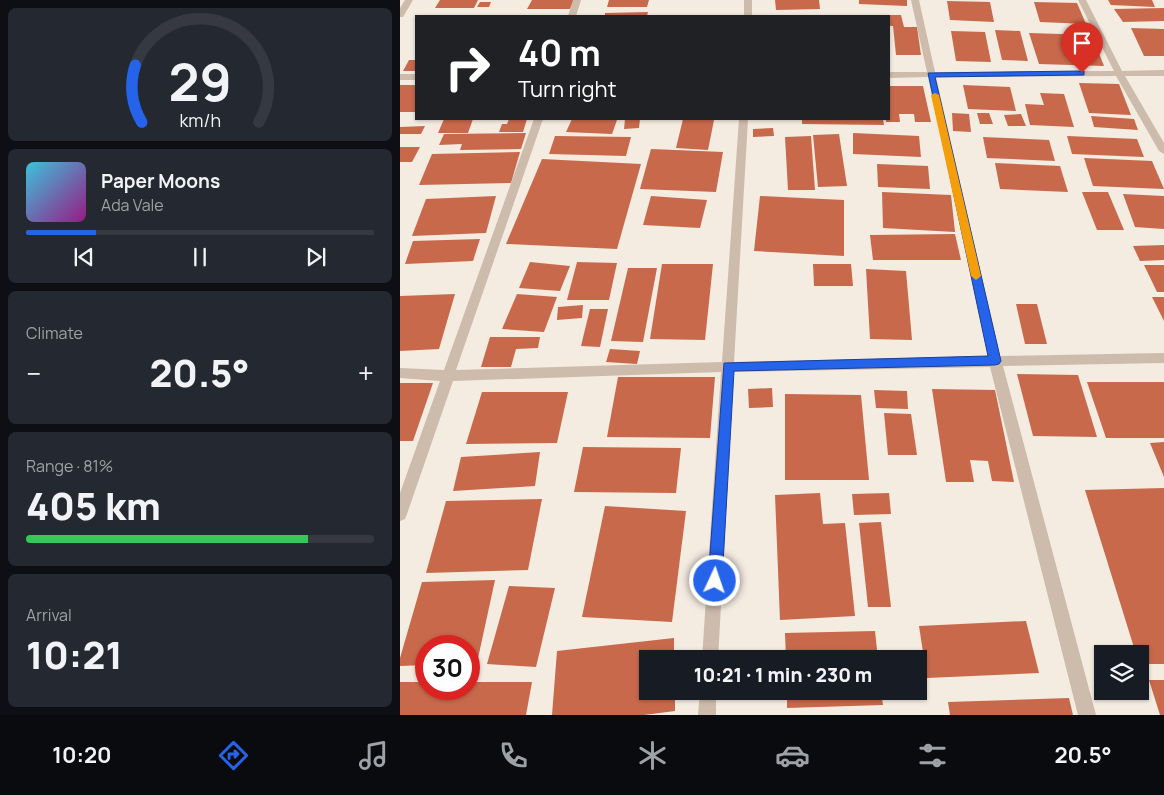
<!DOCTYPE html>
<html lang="en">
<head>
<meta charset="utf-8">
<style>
  :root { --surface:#171b24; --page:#242831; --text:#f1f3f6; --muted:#9ea1a6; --line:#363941; --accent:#2563eb }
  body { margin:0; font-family:Manrope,sans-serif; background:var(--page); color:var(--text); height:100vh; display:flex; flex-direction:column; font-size:19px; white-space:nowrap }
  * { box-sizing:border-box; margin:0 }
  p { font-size:16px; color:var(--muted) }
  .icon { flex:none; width:28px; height:28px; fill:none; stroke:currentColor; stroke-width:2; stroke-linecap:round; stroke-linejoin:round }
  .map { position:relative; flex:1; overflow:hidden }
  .panel { display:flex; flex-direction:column; gap:8px; padding:8px; background:#0d0f14; width:400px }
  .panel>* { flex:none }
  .hud { position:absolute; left:15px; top:15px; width:475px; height:105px; border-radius:0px; box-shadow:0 1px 4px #0004; background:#202124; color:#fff; overflow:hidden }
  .controls { position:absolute; left:694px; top:645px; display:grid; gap:10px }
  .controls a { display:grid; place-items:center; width:55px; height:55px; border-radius:0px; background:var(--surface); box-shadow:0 1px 4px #0004; font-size:25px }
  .speed { position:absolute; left:15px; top:635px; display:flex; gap:10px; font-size:25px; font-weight:700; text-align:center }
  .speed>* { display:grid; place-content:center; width:65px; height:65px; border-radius:50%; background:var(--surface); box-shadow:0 1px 4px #0004; line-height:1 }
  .speed .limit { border:8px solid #d22; background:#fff; color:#111 }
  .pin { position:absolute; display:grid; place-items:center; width:42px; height:42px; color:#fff; margin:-51px -21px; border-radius:50% 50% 50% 0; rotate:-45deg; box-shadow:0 0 5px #0007 }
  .pin .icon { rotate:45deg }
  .me { position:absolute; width:55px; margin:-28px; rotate:3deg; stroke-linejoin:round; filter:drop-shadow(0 0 4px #0008) }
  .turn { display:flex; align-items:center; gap:18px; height:105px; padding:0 20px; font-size:22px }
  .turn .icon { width:65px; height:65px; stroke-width:2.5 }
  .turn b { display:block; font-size:35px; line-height:42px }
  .big { font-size:38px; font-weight:800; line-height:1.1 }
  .panel .tile { flex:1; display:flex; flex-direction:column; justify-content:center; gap:8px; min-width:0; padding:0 18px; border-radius:8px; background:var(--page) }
  .panel .dial { align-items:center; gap:0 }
  .dial svg { height:130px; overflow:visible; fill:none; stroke:var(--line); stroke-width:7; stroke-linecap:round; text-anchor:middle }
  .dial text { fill:var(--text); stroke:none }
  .song { display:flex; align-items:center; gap:15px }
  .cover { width:60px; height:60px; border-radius:8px; background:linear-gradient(135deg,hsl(190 70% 55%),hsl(310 70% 35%)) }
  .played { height:5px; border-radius:2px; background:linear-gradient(90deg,var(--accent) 20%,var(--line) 20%) }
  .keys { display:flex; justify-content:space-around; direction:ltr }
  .heat { display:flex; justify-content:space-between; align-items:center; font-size:28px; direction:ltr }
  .charge { height:8px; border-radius:4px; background:linear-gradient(90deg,#34c759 81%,var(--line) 0) }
  .trip { position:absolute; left:239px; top:650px; width:288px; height:50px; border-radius:0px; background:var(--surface); box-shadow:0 1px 4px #0004; font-weight:800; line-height:50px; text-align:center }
  .menu { display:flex; height:80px; justify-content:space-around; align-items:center; background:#090b0e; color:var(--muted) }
  .menu .icon { width:35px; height:35px }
  .menu .active { color:var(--accent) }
  .menu b { font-size:22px; color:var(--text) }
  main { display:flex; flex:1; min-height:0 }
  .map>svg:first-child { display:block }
</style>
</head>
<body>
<main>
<section class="panel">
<div class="tile dial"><svg viewBox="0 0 100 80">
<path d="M14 69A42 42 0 1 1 86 69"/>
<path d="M14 69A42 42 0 0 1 10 34" stroke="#2563eb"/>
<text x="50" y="56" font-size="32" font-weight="700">29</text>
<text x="50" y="72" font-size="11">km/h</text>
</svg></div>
<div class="tile">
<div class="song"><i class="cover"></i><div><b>Paper Moons</b><p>Ada Vale</p></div></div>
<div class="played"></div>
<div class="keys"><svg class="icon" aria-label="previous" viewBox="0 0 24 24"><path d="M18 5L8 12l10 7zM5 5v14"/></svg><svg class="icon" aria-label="pause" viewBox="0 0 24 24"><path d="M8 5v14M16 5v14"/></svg><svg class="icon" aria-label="next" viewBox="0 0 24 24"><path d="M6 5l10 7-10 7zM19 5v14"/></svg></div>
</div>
<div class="tile"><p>Climate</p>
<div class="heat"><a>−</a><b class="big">20.5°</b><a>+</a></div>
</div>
<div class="tile"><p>Range · 81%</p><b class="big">405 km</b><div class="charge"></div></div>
<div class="tile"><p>Arrival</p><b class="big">10:21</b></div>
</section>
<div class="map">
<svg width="764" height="715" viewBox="0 0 764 715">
  <rect width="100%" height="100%" fill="#f4ebe1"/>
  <g fill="#c8694b">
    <path d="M 40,0 L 78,0 L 74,8 L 35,8 Z"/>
    <path d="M 132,0 L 174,0 L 170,9 L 127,9 Z"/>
    <path d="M 209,0 L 249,0 L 247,7 L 207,7 Z"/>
    <path d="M 375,0 L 419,0 L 420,9 L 376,10 Z"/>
    <path d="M 459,0 L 507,0 L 507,6 L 459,4 Z"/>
    <path d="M 708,0 L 752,0 L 755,7 L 711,5 Z"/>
    <path d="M 547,1 L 590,2 L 594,22 L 550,20 Z"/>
    <path d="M 80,2 L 91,2 L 89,7 L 77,7 Z"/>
    <path d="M 634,2 L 677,3 L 686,24 L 640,22 Z"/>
    <path d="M 764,8 L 764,21 L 723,22 L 714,9 Z"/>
    <path d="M 248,12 L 247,16 L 205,16 L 205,13 Z"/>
    <path d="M 489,15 L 501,15 L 504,27 L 517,27 L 521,55 L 496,55 L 493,26 L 489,26 Z"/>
    <path d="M 731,28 L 764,29 L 764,56 L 744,56 Z"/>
    <path d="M 595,30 L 620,31 L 628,61 L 602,60 Z"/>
    <path d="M 551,31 L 585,32 L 591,62 L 556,61 Z"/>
    <path d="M 629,33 L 692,35 L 704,66 L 639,64 Z"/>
    <path d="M 9,60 L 16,60 L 16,71 L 3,71 Z"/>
    <path d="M 679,83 L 719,84 L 731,115 L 689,113 Z"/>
    <rect x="0" y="85" width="16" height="27"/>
    <path d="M 563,85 L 610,87 L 616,111 L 568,109 Z"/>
    <path d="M 489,86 L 523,86 L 531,122 L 515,122 L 514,114 L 499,114 L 500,122 L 486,122 L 486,119 L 489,119 Z"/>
    <path d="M 640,93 L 664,94 L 674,127 L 630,125 L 625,104 L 644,105 Z"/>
    <path d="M 552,113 L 569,114 L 571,132 L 553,131 Z"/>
    <path d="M 577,113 L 589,113 L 593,124 L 580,124 Z"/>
    <path d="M 621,114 L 626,126 L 608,126 L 604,115 Z"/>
    <path d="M 691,116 L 734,119 L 738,130 L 694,127 Z"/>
    <path d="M 44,119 L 73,119 L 68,133 L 38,133 Z"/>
    <path d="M 109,119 L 127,119 L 123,132 L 99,132 L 102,124 L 107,124 Z"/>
    <path d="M 172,119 L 181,119 L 217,120 L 212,134 L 166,132 Z"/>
    <path d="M 225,119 L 240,119 L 239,128 L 224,129 Z"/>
    <path d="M 283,119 L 314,120 L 308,150 L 276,148 Z"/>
    <path d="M 402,119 L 483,119 L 484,125 L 402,124 Z"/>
    <path d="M 25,126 L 21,134 L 0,134 L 0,127 Z"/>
    <path d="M 373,128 L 374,136 L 353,137 L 353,129 Z"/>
    <path d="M 126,133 L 121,149 L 60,150 L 62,144 L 39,145 L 44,134 Z"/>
    <path d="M 453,133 L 519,136 L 521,157 L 453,154 Z"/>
    <path d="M 439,134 L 447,186 L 418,187 L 413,135 Z"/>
    <path d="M 155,136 L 231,137 L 226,156 L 149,154 Z"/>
    <path d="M 411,136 L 415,190 L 388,190 L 385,137 Z"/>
    <path d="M 667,136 L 737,139 L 744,157 L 672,154 Z"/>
    <path d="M 583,137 L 649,140 L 655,161 L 587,158 Z"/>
    <path d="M 0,147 L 20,147 L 12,162 L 0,162 Z"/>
    <path d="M 251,149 L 323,152 L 316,192 L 240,189 Z"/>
    <path d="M 120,152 L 111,183 L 19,185 L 32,154 Z"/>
    <path d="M 684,158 L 752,161 L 764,189 L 693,186 Z"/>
    <path d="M 142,159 L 241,164 L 217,249 L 106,244 Z"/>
    <path d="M 595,163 L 660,166 L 668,192 L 600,189 Z"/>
    <path d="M 477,164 L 528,166 L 530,189 L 478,187 Z"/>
    <path d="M 482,192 L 551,195 L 555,232 L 483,228 Z"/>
    <path d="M 682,192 L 708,192 L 724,230 L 697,230 Z"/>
    <path d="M 723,194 L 764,196 L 764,229 L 735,227 Z"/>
    <path d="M 96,196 L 86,233 L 12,236 L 26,199 Z"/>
    <path d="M 251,196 L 307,200 L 300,228 L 243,225 Z"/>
    <path d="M 360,196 L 444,200 L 444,256 L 354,251 Z"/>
    <path d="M 555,234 L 561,260 L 473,260 L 470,235 Z"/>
    <path d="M 80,239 L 73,261 L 5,264 L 13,241 Z"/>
    <path d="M 764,245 L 764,260 L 740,261 L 733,246 Z"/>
    <path d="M 130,262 L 170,266 L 160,291 L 119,288 Z"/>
    <path d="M 177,262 L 217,263 L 209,300 L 167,300 Z"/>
    <path d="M 262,264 L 313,264 L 305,340 L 250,339 Z"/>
    <path d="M 413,264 L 451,264 L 453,286 L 414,286 Z"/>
    <path d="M 744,265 L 764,265 L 764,292 L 757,292 Z"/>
    <path d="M 228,268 L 257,268 L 243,342 L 211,341 Z"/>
    <path d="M 466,269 L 506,271 L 512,340 L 470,339 Z"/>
    <path d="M 55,294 L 39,349 L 0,351 L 0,296 Z"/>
    <path d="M 117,294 L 157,297 L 144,332 L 102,329 Z"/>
    <path d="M 752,297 L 764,297 L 764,321 Z"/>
    <path d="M 616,304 L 637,304 L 647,344 L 625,344 Z"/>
    <path d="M 183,305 L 182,318 L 157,320 L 158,307 Z"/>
    <path d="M 190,309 L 208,309 L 200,347 L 181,346 Z"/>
    <path d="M 90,337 L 140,337 L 138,348 L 116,349 L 111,367 L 81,367 Z"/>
    <path d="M 210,349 L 240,351 L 237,364 L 206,362 Z"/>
    <path d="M 617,374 L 678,375 L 697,437 L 633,436 Z"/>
    <path d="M 218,377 L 315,377 L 310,438 L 207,437 Z"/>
    <path d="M 687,382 L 764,382 L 764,438 L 706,438 Z"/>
    <path d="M 0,383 L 33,383 L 13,441 L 0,441 Z"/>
    <path d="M 372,388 L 373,407 L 349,408 L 348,389 Z"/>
    <path d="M 532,389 L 595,390 L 614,482 L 592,481 L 588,461 L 570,460 L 574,482 L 546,482 Z"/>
    <path d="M 474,390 L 507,391 L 508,409 L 476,408 Z"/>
    <path d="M 82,392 L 168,392 L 157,443 L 66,444 Z"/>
    <path d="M 385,394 L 461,395 L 469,480 L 385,480 Z"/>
    <path d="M 484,413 L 511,414 L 517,455 L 488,455 Z"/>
    <path d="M 764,442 L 764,477 L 750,443 Z"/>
    <path d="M 183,447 L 281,448 L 276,493 L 174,492 Z"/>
    <path d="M 140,452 L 135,486 L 53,491 L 61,457 Z"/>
    <path d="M 764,488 L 764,664 L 740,664 L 740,654 L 736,654 L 685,490 Z"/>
    <path d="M 420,493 L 423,524 L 445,523 L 455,616 L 380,620 L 375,495 Z"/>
    <path d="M 489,493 L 491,514 L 454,515 L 452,494 Z"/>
    <path d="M 142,499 L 128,570 L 26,573 L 46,501 Z"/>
    <path d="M 205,506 L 286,511 L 272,622 L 182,617 Z"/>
    <path d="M 481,522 L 491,607 L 468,607 L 459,523 Z"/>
    <path d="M 95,580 L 77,663 L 69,663 L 69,646 L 26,646 L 26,665 L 0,666 L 0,658 L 22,582 Z"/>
    <path d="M 109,586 L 155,588 L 136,667 L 87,664 Z"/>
    <path d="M 626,621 L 639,673 L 527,678 L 519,626 Z"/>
    <path d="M 475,631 L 478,659 L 386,659 L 385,633 Z"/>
    <path d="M 274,638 L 274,659 L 248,659 L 248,691 L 275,691 L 275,711 L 244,715 L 152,715 L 157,651 Z"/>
    <path d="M 749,680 L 764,680 L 764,715 L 760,715 Z"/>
    <path d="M 0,682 L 26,682 L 26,689 L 69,689 L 69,682 L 132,682 L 126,715 L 0,715 Z"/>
    <path d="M 387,691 L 481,691 L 483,705 L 387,708 Z"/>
    <path d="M 669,698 L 673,715 L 550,715 L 548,702 Z"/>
  </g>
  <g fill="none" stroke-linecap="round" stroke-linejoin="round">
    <g fill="#cdbbac" fill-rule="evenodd">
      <path d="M 5,0 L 13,0 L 3,17 L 0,17 L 0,8 Z"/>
      <path d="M 173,0 L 181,0 L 176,16 L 168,16 Z"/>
      <rect x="344" y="0" width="8" height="16"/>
      <path d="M 511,0 L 519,0 L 535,72 L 714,71 L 678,0 L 686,0 L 722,71 L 764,70 L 764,76 L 725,76 L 764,143 L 764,154 L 759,151 L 716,76 L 536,77 L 600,356 L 764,353 L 764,363 L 603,366 L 696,715 L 678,715 L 590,367 L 334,372 L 318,659 L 302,659 L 321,372 L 53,381 L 7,514 L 5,519 L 0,521 L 0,493 L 40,381 L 0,378 L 0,368 L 44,370 L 134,119 L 143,119 L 56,370 L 322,362 L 339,119 L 348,119 L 334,362 L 588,356 L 528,77 L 489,78 L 489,72 L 527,72 Z"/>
      <rect x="0" y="74" width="16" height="6"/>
      <path d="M 300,691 L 316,691 L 316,715 L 298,715 Z"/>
    </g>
  </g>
  <path fill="#2563eb" stroke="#184099" d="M 682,71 L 684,71 L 684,75 L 535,77 L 601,361 L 599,364 L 595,365 L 334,371 L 322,581 L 320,586 L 315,588 L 310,586 L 308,581 L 324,363 L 588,356 L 528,73 Z"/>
  <path fill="#f59e0b" d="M 535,93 L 539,95 L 581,276 L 576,280 L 571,276 L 531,95 Z"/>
</svg>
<div class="controls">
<a><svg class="icon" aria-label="layers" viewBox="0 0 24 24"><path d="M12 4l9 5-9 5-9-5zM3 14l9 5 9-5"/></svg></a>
</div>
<div class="speed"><div class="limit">30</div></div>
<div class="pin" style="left:682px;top:73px;background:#d93025"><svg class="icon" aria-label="arrive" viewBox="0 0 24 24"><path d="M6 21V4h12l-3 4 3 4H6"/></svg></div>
<svg class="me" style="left:315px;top:581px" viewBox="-20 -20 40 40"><circle r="17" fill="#2563eb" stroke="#fff" stroke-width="3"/><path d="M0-11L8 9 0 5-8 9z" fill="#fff"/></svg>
<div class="trip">10:21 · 1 min · 230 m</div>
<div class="hud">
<div class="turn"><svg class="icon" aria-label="right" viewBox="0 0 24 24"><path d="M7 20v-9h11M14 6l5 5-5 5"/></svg><div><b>40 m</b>Turn right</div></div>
</div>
</div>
</main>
<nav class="menu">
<b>10:20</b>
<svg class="icon active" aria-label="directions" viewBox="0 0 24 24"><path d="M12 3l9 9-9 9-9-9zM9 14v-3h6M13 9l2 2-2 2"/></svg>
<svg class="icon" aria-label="music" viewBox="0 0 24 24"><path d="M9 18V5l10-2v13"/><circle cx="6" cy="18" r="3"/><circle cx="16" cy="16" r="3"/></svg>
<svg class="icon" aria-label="phone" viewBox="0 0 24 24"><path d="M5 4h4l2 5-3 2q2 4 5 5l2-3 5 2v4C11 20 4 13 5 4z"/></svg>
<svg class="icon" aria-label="climate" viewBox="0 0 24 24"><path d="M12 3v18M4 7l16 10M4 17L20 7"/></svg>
<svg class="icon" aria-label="car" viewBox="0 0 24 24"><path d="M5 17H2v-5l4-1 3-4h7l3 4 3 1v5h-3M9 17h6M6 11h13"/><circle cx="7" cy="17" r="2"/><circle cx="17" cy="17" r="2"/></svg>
<svg class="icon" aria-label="filters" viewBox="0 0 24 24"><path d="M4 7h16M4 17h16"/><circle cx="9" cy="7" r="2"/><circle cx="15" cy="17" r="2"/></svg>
<b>20.5°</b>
</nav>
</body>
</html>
